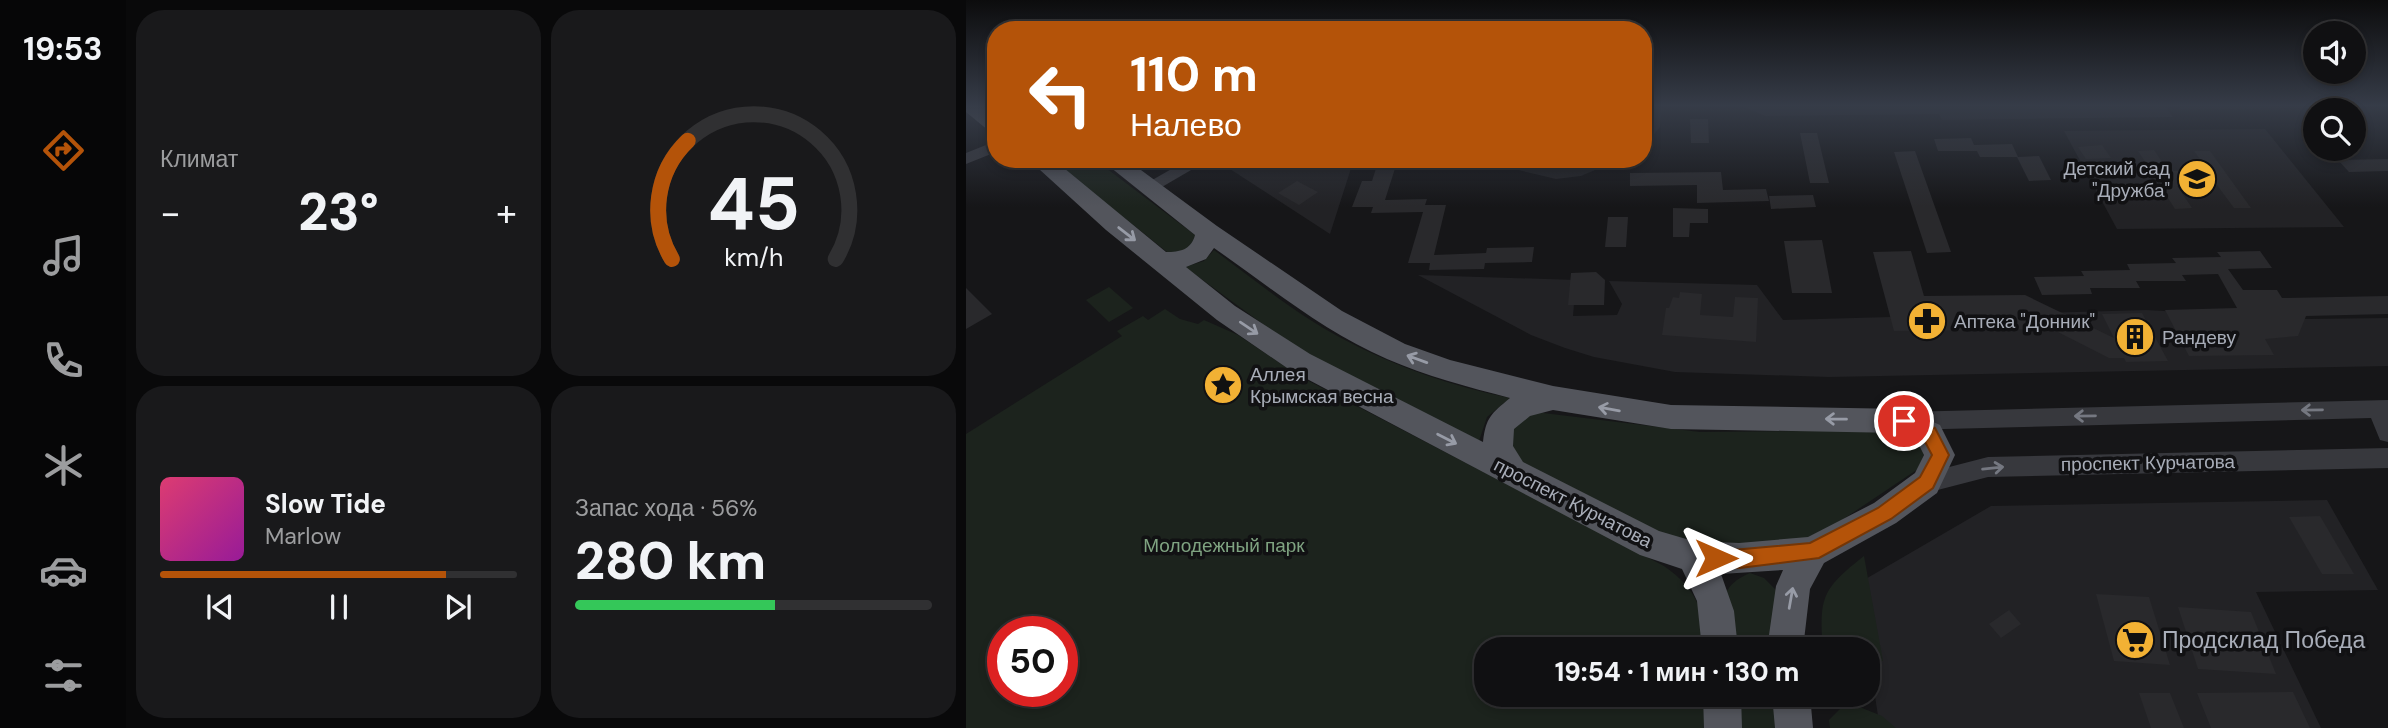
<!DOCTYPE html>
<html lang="ru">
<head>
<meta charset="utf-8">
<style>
  :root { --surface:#101012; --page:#19191b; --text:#f1f3f6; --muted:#9c9d9f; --line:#303032; --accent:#b45309 }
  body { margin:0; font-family:"DM Sans",sans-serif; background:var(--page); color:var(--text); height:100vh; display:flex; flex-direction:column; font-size:26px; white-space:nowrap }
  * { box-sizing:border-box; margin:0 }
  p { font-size:23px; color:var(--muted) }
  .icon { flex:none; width:38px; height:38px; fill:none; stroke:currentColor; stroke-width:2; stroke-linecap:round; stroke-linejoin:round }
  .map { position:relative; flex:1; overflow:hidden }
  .drawer { display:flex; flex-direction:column; gap:10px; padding:10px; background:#09090a; width:840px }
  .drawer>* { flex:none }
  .banner { position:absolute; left:21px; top:21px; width:665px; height:147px; border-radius:28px; box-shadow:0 4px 10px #0003,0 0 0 2px var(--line); background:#b45309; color:#fff; overflow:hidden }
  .controls { position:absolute; left:1337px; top:21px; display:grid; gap:14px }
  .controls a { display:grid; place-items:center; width:63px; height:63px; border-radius:50%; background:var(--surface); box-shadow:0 4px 10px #0003,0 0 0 2px var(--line); font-size:35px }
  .speed { position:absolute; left:21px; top:616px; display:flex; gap:14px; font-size:35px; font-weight:700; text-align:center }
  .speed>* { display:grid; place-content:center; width:91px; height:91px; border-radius:50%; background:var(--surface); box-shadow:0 4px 10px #0003,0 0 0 2px var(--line); line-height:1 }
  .speed .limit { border:10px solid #d22; background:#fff; color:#111 }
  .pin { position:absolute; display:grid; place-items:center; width:60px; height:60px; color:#fff; margin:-30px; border:4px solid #fff; border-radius:50%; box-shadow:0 2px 7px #0007 }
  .me { position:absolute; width:77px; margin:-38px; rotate:90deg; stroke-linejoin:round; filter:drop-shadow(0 0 5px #0008) }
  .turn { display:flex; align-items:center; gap:24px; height:147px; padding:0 28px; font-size:32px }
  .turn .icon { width:91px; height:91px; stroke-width:2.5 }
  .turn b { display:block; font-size:49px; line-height:60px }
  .big { font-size:52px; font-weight:800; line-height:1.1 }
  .drawer .card { flex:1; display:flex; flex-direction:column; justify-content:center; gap:10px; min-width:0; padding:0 24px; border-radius:28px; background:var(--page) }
  .drawer .dial { align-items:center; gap:0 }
  .dial svg { height:182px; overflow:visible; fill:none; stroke:var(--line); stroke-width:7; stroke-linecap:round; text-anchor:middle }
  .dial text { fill:var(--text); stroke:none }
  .song { display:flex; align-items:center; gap:21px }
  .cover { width:84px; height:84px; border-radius:10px; background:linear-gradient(135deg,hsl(340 70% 55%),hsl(300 70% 35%)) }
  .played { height:7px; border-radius:4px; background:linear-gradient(90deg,var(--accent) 80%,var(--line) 80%) }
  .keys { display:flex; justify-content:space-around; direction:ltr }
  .heat { display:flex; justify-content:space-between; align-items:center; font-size:38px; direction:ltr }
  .charge { height:10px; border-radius:5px; background:linear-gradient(90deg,#34c759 56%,var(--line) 0) }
  .drawer .tiles { flex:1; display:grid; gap:10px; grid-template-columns:repeat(2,1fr) }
  .trip { position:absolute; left:508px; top:637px; width:406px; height:70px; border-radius:28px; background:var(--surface); box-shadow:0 4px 10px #0003,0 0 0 2px var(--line); font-weight:800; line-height:70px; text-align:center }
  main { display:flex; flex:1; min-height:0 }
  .menu { display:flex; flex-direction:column; width:126px; justify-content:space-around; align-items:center; background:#060607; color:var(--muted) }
  .menu .icon { width:49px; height:49px }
  .menu .on { color:var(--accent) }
  .menu b { font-size:32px; color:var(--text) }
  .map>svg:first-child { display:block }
</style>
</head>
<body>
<main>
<nav class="menu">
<b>19:53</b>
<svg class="icon on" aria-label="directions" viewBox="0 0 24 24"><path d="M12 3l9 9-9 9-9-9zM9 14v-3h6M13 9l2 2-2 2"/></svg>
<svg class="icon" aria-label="music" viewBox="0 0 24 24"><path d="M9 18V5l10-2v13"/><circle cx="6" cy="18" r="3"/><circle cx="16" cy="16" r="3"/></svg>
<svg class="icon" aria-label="phone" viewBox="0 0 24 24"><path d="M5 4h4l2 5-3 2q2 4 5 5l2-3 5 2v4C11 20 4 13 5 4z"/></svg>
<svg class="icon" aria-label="climate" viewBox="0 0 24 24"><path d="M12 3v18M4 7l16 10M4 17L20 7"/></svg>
<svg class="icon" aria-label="car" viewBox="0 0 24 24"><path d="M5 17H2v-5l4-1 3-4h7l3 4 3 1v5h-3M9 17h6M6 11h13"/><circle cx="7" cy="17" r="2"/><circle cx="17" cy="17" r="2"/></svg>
<svg class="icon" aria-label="filters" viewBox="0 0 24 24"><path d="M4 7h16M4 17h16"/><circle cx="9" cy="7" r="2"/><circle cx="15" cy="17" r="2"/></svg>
</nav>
<section class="drawer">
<div class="tiles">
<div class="card"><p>Климат</p>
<div class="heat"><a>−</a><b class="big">23°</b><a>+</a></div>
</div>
<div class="card dial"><svg viewBox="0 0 100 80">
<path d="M14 69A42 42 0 1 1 86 69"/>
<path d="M14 69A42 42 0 0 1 21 17" stroke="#b45309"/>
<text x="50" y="56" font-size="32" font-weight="700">45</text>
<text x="50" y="72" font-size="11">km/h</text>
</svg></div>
<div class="card">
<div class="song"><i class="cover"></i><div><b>Slow Tide</b><p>Marlow</p></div></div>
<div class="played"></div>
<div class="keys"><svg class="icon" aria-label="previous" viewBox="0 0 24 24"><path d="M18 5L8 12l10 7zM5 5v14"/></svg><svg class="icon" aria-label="pause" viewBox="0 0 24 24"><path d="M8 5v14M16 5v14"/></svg><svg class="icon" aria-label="next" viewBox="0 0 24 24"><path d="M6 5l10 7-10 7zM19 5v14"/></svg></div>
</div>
<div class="card"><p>Запас хода · 56%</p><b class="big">280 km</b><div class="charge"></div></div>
</div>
</section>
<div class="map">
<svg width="1422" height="728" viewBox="0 0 1422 728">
  <rect width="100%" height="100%" fill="#161618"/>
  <g fill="#222225">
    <path d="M 677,105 L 696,105 L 694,127 L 677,147 Z"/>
    <path d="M 774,105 L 1198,105 L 1207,117 L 976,120 L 973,114 L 799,116 Z"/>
    <path d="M 1212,105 L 1369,105 L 1371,108 L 1215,109 Z"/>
    <path d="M 1299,129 L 1378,227 L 1151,229 L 1098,131 Z"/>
    <path d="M 388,159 L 364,234 L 250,160 L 251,159 Z"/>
    <path d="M 531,159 L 655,159 L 615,176 L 590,179 L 548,169 Z"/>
    <path d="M 452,275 L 610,280 L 607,316 L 651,315 L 656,304 L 643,281 L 791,285 L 817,320 L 1180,310 L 1341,319 L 1422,318 L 1422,366 L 863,377 L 709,372 L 628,357 L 599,348 L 565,335 Z"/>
    <path d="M 1361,500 L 1412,590 L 1290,592 L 1355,728 L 914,728 L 891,584 L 1025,506 Z"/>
  </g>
  <g fill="#1c231d" fill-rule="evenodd">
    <path d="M 85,159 L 128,159 L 229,235 L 224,249 L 206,253 L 201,252 Z"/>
    <path d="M 248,250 C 290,281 331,315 377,339 C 429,367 486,386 544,398 L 521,417 L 512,444 L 327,346 L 219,267 L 238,261 Z"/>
    <path d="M 143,287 L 167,308 L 143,322 L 120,300 Z"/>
    <path d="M 199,309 L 214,319 L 232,324 L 238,320 L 272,335 L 333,376 L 698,566 C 732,590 738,610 739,649 L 520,649 L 520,695 L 741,695 L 742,728 L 0,728 L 0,434 L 156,336 L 151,331 L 177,316 L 182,320 ZM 37,632 L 96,632 L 96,691 L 37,691 Z"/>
    <path d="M 569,412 L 734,432 L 930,430 C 943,434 954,441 958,454 L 952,469 L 876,520 L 825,546 L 727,543 L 691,533 L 555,462 L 546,455 C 541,427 546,426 569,412 Z"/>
    <path d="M 898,556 L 917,661 L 901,661 L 901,649 L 857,649 C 853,597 856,589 898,556 Z"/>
    <path d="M 784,573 L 798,578 L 810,590 L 816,649 L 760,649 C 758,614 746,589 784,573 Z"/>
    <path d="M 763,695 L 821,695 L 825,728 L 765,728 Z"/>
    <path d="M 881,702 L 916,716 L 930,728 L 864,728 L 863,720 Z"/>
  </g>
  <g fill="#29292c">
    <path d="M 724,119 L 742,119 L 743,143 L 725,143 Z"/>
    <path d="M 834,133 L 851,133 L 863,183 L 844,183 Z"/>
    <path d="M 1005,138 L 1008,145 L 1046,144 L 1052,157 L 1073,156 L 1085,180 L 1063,181 L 1051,157 L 1014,157 L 1009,147 L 1011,151 L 972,151 L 968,139 Z"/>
    <path d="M 1136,145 L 1145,158 L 1120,159 L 1112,147 Z"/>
    <path d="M 1188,150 L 1202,171 L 1242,170 L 1228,151 L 1244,151 L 1285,208 L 1268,208 L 1251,185 L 1211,186 L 1226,208 L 1209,209 L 1200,195 L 1172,195 L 1166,184 L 1194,184 L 1172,151 Z"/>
    <path d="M 949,151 L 985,252 L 961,253 L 928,152 Z"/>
    <path d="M 413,159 L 432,159 L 419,200 L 461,199 L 459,205 L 480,205 L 468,255 L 520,253 L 521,248 L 568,247 L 566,262 L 519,263 L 518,269 L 463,270 L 464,263 L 442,263 L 457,212 L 405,213 L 407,207 L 386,207 L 396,181 L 406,181 Z"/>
    <path d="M 1422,159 L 1422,171 L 1383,172 L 1372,160 Z"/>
    <path d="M 755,172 L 757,190 L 800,189 L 803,201 L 731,203 L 731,185 L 664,186 L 664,173 Z"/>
    <path d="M 331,181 L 352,192 L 333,205 L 312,193 Z"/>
    <path d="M 847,195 L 850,207 L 805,209 L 803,196 Z"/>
    <path d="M 707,208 L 742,209 L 742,223 L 724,223 L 723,237 L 707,237 Z"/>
    <path d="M 642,217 L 662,217 L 660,247 L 639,247 Z"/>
    <path d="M 856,240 L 866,293 L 826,293 L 818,241 Z"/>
    <path d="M 945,251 L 958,296 L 1059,295 L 1148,338 L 1136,314 L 1176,313 L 1202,361 L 1160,362 L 1158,358 L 1143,358 L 1086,329 L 928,331 L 907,252 Z"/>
    <path d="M 1294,251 L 1306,268 L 1262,269 L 1277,290 L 1311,290 L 1316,298 L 1422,296 L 1422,314 L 1340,316 L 1332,336 L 1299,339 L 1308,355 L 1223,356 L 1199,310 L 1271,308 L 1252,274 L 1216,275 L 1220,281 L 1170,281 L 1174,288 L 1124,288 L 1126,294 L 1076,295 L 1068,277 L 1118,276 L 1115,271 L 1164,270 L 1161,264 L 1210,263 L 1206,258 L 1255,257 L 1251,252 Z"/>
    <path d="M 630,272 L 639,280 L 638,305 L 602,305 L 605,273 Z"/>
    <path d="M 0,288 L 26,314 L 0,329 Z"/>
    <path d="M 714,292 L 736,294 L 734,315 L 767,317 L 769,297 L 792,298 L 790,342 L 696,335 L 700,308 L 703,308 L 707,297 L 713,298 Z"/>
    <path d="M 1354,516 L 1388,574 L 1356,574 L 1323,517 Z"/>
    <path d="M 1130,594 L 1183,597 L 1204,665 L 1148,661 Z"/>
    <path d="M 1212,607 L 1285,612 L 1310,674 L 1232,669 Z"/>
    <path d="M 1043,610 L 1055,624 L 1035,638 L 1023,624 Z"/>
    <path d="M 1327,692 L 1344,728 L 1245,728 L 1231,693 Z"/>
    <path d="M 1173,693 L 1204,693 L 1218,728 L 1185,728 Z"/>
  </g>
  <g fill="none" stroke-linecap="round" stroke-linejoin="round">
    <g fill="#37383d" fill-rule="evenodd">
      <path d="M 30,141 L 30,152 L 0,164 L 0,153 Z"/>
      <path d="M 223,159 L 244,159 L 189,191 L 183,192 L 174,187 Z"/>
      <path d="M 1422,400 L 1422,442 L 1414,440 L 1405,418 L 938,430 L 930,427 L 927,421 L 930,415 L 938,412 Z"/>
      <path d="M 1422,448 L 1422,468 L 1022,477 L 960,493 L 952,490 L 948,483 L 952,476 L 960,473 L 1022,457 Z"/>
    </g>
    <g fill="#53555c" fill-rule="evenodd">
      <path d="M 0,105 L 16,105 L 30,116 L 30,133 L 23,131 L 0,112 Z"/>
      <path d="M 62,159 L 87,159 L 200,252 C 214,252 225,250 229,235 L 134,159 L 160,159 L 251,226 L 376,311 L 439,344 L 484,360 L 587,386 L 705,405 L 938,409 L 974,425 L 989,455 L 971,493 L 930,523 L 858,563 L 844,589 L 837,649 L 801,649 L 810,586 L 817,570 L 755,574 L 768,611 L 772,649 L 736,649 L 731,601 L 716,569 L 674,555 L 324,370 L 251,320 L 140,230 ZM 248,248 C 304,287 358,332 421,359 C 460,376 502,387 544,398 C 525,414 520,417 517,442 L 344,354 L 269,306 L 220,267 L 240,259 ZM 587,410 L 705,429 L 934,433 L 952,443 L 958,455 L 949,473 L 908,503 L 842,537 L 773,543 L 727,541 L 693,531 L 557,462 L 547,446 L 548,429 L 564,416 Z"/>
      <path d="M 737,695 L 775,695 L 776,728 L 738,728 Z"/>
      <path d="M 806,695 L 844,695 L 847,728 L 809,728 Z"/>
    </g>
  </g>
  <defs><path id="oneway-shaft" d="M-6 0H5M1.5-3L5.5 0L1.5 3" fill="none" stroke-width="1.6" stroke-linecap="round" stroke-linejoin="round" transform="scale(1.75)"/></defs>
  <g stroke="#979ba6">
    <use href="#oneway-shaft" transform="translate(161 234) rotate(38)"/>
    <use href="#oneway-shaft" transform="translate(283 328) rotate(34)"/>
    <use href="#oneway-shaft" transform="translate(451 359) rotate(-160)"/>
    <use href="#oneway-shaft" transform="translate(643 409) rotate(-170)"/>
    <use href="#oneway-shaft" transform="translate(870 419) rotate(-179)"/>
    <use href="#oneway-shaft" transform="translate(481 439) rotate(27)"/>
    <use href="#oneway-shaft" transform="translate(825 598) rotate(-80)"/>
  </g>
  <g stroke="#757881">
    <use href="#oneway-shaft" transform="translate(1346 410) rotate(179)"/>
    <use href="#oneway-shaft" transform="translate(1119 416) rotate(179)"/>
    <use href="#oneway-shaft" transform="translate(1027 468) rotate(-6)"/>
  </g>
  <linearGradient id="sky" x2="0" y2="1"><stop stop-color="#0c0c0d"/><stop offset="0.51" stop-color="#363c48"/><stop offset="1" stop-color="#363c48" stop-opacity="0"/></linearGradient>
  <rect width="1422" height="207" fill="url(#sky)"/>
  <path fill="#b45309" stroke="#753606" stroke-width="2" d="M 938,414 L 969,428 L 983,455 L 967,488 L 925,519 L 853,558 L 774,568 L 744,564 L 741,558 L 744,552 L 844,543 L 912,508 L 954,477 L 966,455 L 957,438 L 932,426 L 930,421 L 932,416 Z"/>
  <defs>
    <g id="school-disc" transform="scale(2.0125)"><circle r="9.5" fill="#f2b134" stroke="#111113"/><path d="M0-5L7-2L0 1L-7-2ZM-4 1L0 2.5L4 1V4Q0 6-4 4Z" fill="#111"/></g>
    <g id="pharmacy-disc" transform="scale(2.0125)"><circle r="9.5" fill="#f2b134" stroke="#111113"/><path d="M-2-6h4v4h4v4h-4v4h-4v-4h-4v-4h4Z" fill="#111"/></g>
    <g id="building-disc" transform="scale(2.0125)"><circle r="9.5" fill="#f2b134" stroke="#111113"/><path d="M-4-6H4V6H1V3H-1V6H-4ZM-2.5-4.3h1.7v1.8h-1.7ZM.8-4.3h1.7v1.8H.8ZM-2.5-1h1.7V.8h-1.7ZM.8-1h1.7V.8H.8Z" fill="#111"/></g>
    <g id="sight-disc" transform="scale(2.0125)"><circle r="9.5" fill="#f2b134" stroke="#111113"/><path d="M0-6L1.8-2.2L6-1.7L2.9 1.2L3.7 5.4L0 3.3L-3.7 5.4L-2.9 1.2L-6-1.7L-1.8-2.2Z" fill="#111"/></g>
    <g id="supermarket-disc" transform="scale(2.0125)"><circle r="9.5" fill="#f2b134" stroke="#111113"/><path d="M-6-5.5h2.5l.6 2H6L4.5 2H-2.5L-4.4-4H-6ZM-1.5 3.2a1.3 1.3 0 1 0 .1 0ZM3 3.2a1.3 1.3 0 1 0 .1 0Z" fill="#111"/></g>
  </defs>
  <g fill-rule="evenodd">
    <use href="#school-disc" x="1231" y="179"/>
    <use href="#pharmacy-disc" x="961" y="321"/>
    <use href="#building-disc" x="1169" y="337"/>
    <use href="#sight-disc" x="257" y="385"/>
    <use href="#supermarket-disc" x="1169" y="640"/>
  </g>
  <g text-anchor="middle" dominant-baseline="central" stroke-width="7" stroke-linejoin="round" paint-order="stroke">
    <g font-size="19" fill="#a8adb8" stroke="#111113" text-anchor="start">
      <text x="1204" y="168" text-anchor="end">Детский сад<tspan x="1204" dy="22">"Дружба"</tspan></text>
      <text x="988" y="321">Аптека "Донник"</text>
      <text x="1196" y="337">Рандеву</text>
      <text x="284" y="374">Аллея<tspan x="284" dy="22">Крымская весна</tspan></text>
    </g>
    <g font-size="19" fill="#a8adb8" stroke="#111113">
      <text transform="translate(1182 463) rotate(-1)">проспект Курчатова</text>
      <text transform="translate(607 503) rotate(27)">проспект Курчатова</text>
    </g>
    <g font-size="19" fill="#7fa381" stroke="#111113">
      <text x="258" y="545">Молодежный парк</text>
    </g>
    <g font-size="23" fill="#a8adb8" stroke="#111113" text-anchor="start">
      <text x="1196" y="640">Продсклад Победа</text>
    </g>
  </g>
</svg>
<div class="controls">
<a><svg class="icon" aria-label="sound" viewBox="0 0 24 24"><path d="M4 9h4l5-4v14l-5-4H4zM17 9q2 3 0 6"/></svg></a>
<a><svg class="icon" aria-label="search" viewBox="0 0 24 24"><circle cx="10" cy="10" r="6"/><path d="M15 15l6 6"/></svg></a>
</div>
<div class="speed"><div class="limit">50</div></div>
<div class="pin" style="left:938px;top:421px;background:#d93025"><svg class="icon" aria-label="arrive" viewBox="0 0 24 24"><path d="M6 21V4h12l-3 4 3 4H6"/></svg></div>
<svg class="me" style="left:750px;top:558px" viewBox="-20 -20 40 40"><path d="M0-17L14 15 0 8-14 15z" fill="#b45309" stroke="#fff" stroke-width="4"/></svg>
<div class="trip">19:54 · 1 мин · 130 m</div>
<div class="banner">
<div class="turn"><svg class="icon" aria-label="left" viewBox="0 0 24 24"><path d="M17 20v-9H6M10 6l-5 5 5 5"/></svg><div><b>110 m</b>Налево</div></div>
</div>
</div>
</main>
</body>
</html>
